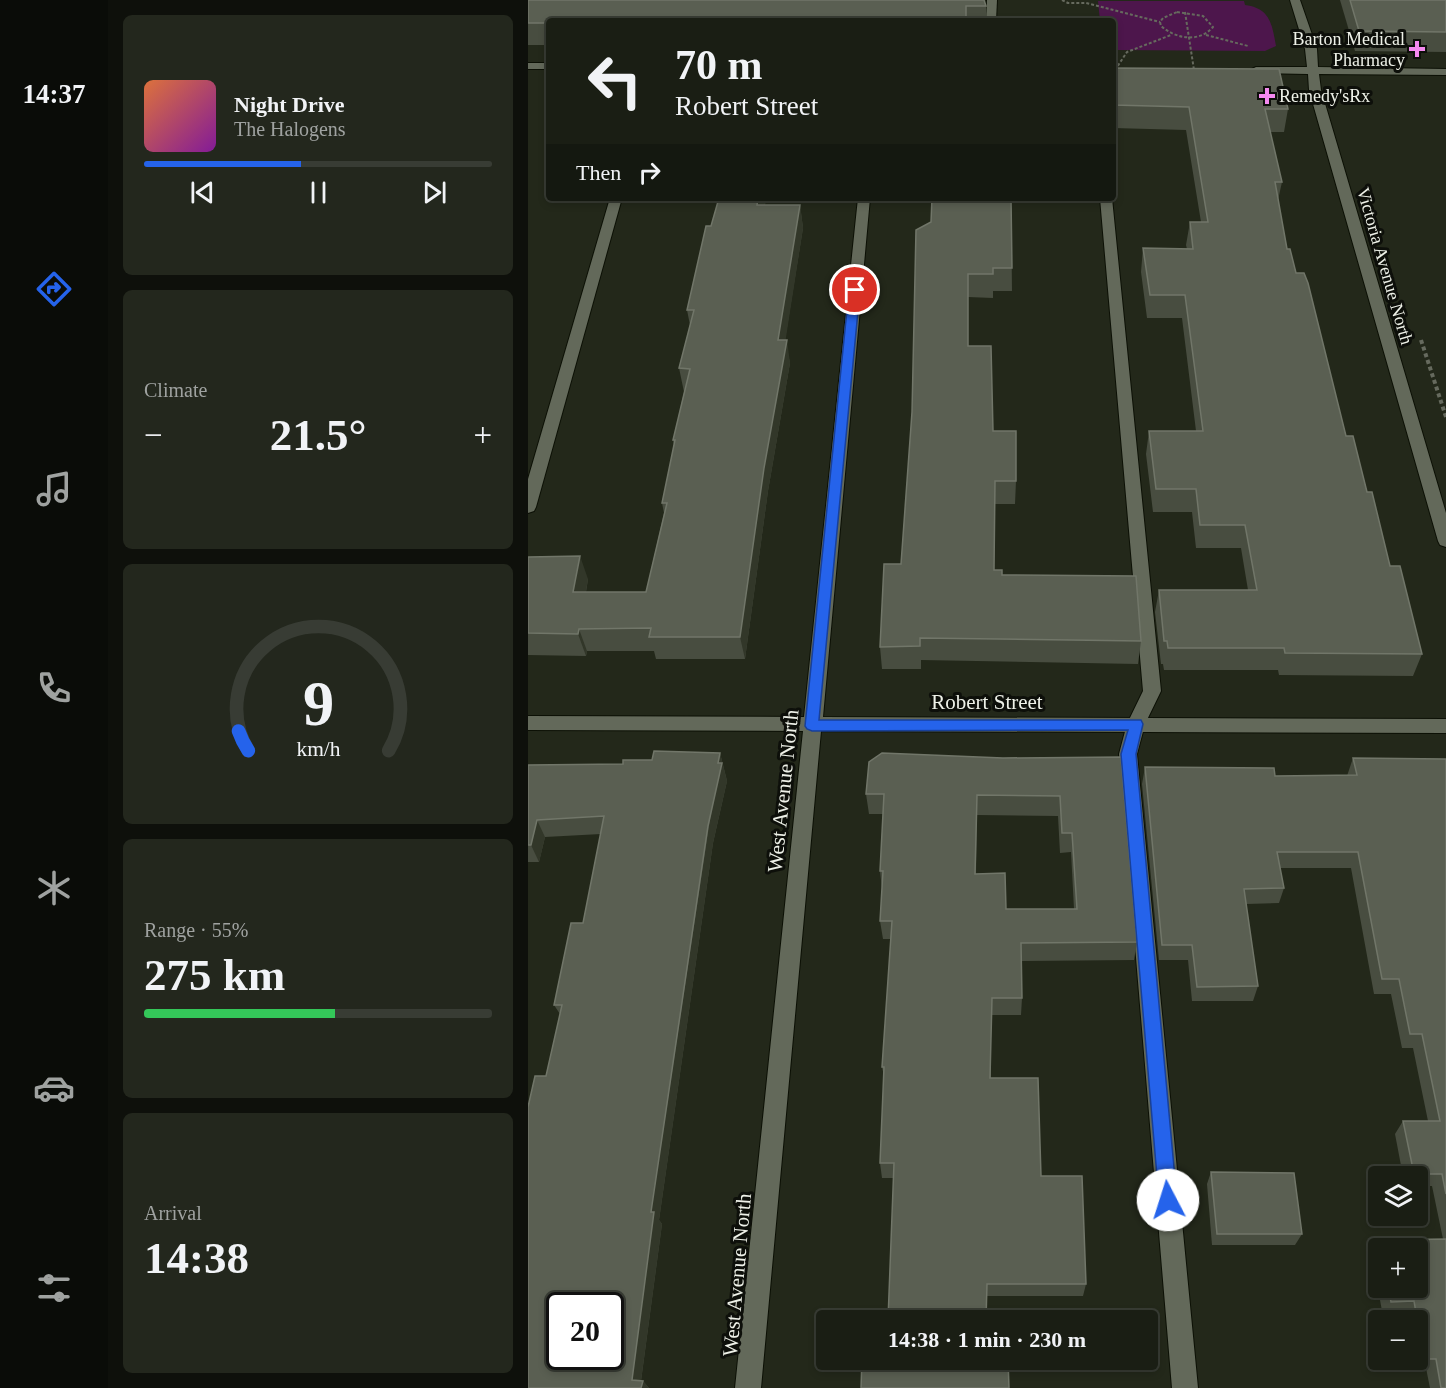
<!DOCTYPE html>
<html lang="en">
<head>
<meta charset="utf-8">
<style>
  :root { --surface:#1a1e14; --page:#23271d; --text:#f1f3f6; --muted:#9fa2a0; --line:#383c34; --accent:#2563eb }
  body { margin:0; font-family:"Times New Roman",serif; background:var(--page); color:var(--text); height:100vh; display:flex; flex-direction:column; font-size:22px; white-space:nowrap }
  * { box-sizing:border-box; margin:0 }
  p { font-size:20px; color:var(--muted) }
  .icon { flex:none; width:33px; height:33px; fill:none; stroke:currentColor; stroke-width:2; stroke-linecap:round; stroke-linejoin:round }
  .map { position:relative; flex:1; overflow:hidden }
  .details { display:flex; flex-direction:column; gap:15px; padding:15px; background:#0e100b; width:420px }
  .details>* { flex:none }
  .top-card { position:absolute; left:18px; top:18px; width:570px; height:183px; border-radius:6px; box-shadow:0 3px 9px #0003,0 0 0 2px var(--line); background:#1a1e14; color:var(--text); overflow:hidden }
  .fabs { position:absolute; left:840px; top:1166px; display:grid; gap:12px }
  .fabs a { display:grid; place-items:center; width:60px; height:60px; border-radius:6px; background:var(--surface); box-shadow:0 3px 9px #0003,0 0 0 2px var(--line); font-size:30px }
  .speed { position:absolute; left:18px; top:1292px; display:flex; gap:12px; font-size:30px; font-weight:700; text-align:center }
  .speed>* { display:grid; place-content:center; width:78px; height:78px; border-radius:50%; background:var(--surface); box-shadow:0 3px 9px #0003,0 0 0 2px var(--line); line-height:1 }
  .speed .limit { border:3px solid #111; border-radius:9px; background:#fff; color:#111 }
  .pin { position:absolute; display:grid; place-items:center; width:51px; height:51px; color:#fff; margin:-26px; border:3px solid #fff; border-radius:50%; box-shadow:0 2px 6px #0007 }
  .me { position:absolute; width:66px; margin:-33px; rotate:355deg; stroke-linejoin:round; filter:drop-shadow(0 0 4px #0008) }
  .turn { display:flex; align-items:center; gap:21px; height:126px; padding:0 30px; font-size:27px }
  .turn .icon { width:78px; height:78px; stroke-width:2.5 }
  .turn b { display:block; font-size:42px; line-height:51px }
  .then { display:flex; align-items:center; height:57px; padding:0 30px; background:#0003; gap:12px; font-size:22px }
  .big { font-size:45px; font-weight:700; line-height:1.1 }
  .details .card { flex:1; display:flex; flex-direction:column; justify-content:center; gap:9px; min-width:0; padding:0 21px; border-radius:9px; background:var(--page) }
  .details .dial { align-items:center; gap:0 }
  .dial svg { height:156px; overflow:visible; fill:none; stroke:var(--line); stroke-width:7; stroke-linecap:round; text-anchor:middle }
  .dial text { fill:var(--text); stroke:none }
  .song { display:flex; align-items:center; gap:18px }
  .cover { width:72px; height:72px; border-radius:9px; background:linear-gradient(135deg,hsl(20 70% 55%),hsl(290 70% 35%)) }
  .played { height:6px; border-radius:3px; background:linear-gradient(90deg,var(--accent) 45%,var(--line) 45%) }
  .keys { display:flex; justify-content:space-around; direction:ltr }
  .heat { display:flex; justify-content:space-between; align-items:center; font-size:33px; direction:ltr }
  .charge { height:9px; border-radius:4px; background:linear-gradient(90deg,#34c759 55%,var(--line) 0) }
  .trip { position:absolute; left:288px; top:1310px; width:342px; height:60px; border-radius:6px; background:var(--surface); box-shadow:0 3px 9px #0003,0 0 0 2px var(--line); font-weight:700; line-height:60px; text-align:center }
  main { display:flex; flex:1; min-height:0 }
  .tab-bar { display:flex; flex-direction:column; width:108px; justify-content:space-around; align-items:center; background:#0a0c08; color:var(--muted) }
  .tab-bar .icon { width:42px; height:42px }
  .tab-bar .active { color:var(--accent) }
  .tab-bar b { font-size:27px; color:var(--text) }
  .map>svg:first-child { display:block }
</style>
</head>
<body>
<main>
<nav class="tab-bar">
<b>14:37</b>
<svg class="icon active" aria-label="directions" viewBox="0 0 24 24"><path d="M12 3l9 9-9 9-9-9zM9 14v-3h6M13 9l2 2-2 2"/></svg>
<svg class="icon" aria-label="music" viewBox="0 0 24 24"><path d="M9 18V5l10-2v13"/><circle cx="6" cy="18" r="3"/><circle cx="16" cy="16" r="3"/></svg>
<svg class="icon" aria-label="phone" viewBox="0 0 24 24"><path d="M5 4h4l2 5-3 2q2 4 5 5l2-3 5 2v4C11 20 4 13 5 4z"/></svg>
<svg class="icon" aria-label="climate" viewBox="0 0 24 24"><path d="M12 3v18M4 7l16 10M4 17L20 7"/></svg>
<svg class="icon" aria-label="car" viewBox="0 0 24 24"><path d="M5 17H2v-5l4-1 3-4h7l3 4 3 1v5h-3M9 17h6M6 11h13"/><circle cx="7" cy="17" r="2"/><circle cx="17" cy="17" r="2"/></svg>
<svg class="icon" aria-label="filters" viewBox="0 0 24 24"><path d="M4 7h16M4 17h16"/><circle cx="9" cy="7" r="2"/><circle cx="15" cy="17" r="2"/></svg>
</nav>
<section class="details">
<div class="card">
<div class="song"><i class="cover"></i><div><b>Night Drive</b><p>The Halogens</p></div></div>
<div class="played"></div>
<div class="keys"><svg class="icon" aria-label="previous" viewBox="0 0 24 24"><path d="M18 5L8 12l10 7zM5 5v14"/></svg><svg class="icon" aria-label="pause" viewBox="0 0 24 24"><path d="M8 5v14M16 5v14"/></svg><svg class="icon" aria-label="next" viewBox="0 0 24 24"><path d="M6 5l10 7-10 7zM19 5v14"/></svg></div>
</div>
<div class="card"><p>Climate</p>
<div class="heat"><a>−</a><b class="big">21.5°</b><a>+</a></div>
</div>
<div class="card dial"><svg viewBox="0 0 100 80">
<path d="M14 69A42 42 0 1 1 86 69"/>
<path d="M14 69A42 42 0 0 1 9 59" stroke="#2563eb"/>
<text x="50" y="56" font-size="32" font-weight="700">9</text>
<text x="50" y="72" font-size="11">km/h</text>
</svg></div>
<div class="card"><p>Range · 55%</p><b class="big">275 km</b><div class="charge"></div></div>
<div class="card"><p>Arrival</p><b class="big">14:38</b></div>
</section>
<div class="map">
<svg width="918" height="1388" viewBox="0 0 918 1388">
  <rect width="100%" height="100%" fill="#23281a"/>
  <path fill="#4d164c" d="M 570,1 L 716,1 L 717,5 C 742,8 744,24 748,46 L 737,51 L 585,50 L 585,21 L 572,21 Z"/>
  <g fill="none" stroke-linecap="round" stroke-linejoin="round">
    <g stroke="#0c1005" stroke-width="2">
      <g id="lane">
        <path d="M 459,0 L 469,0 L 468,21 L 458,21 Z"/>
        <path d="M 82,198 L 94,198 L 8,507 L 6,511 L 0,513 L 0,479 Z"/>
        <path d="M 572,198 L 584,198 L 633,691 L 617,724 L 609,754 L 670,1388 L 644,1388 L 591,754 L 599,724 L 615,691 Z"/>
      </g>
    </g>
    <g stroke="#0c1005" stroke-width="2">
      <path id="street" d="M 330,198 L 342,198 L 295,717 L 918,719 L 918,733 L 293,731 L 233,1388 L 207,1388 L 275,731 L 0,730 L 0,716 L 276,717 Z"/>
    </g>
    <g stroke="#0c1005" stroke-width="2">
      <g id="secondary">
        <path d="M 762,0 L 772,0 L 789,49 L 790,67 L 918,69 L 918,75 L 791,74 L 793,90 L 918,513 L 918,547 L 912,545 L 910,541 L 781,90 L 780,74 L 728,73 L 722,70 L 728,67 L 779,67 L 777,49 Z"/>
        <rect x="0" y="63" width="21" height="6"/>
      </g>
    </g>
    <g stroke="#666a5e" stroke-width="2" stroke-dasharray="3 2" stroke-linecap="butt">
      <path d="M 534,0 L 540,3 L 558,3 L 632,22"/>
      <path d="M 649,12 L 675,16 L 685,27 C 671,43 648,39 633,26 L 632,22 L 635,18 Z"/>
      <path d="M 657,12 L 666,70"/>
      <path d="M 678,35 L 720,46"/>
      <path d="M 587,70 L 599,52 L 643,35"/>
    </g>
    <path stroke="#666a5e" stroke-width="4" stroke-dasharray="4 3" stroke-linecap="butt" d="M 893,340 L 918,417"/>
    <use href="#lane" fill="#63695a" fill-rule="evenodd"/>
    <use href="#street" fill="#63695a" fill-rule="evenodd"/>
    <use href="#secondary" fill="#63695a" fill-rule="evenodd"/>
  </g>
  <g fill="#484d40" fill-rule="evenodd">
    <path d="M 0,0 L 458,6 L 458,21 L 21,21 L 21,45 L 0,45 Z"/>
    <path d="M 812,0 L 918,0 L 918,52 L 827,51 Z"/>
    <path d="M 585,68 L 760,109 L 756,132 L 742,132 L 754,182 L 750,200 L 759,249 L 768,273 L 818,436 L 839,492 L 862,566 L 894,654 L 885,676 L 751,675 L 750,670 L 636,670 L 635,664 L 633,664 L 627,612 L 631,590 L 720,590 L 713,548 L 668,548 L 664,512 L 625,512 L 618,454 L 621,431 L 668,431 L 654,318 L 619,318 L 613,272 L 615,248 L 659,249 L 658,245 L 662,222 L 673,222 L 658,130 L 585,128 Z"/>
    <path d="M 238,198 L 237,205 L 272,205 L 275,228 L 257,340 L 262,363 L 240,491 L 217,659 L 128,659 L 126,651 L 59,651 L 58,656 L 0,655 L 0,557 L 60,579 L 58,592 L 118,592 L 136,513 L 134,503 L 146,446 L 145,440 L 156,392 L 151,368 L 162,325 L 159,310 L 183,226 Z"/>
    <path d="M 404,198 L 558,198 L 558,202 L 483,202 L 484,291 L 465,291 L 465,298 L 440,297 L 440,346 L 465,431 L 488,481 L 487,504 L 467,504 L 466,570 L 474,575 L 613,641 L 610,664 L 393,660 L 393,669 L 354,669 L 352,647 L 373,564 L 403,222 Z"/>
    <path d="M 192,753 L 199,781 L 185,843 L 131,1220 L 134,1224 L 113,1381 L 115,1381 L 121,1388 L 0,1388 L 18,1076 L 32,1014 L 26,1005 L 55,923 L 73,834 L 17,837 L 11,862 L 0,862 L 0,765 L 95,764 Z"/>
    <path d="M 593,757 L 609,942 L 606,960 L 494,961 L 494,998 L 493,1015 L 463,1015 L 463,1078 L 513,1176 L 558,1284 L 555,1296 L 459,1296 L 366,1178 L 354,1178 L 352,1163 L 356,1076 L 354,1067 L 363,939 L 355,939 L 352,921 L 354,889 L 352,871 L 355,814 L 341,814 L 338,794 L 475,758 ZM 449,815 L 530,816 L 532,853 L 543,852 L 546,909 L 478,909 L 448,874 Z"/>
    <path d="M 825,758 L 918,759 L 918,1388 L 902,1388 L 898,1368 L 887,1367 L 885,1359 L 890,1359 L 890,1320 L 878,1320 L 876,1311 L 854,1311 L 843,1250 L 852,1240 L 915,1239 L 904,1186 L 890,1186 L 890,1176 L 875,1176 L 867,1134 L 875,1121 L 900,1121 L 885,1048 L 874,1048 L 863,994 L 846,994 L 823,868 L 752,868 L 756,888 L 751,903 L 718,904 L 730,986 L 725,1001 L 664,1001 L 660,960 L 631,960 L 614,784 L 617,767 L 747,776 L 819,776 ZM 850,1248 L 890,1248 L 890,1287 L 850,1287 Z"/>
    <path d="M 683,1172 L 774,1234 L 767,1245 L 684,1245 L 679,1184 Z"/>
  </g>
  <g fill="#323729">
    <path d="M 230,198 L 238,198 L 232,228 L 229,205 Z"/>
    <path d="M 272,205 L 275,228 L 254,363 L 250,340 Z"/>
    <path d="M 259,340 L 262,363 L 240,491 L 217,659 L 212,637 L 236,468 Z"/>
    <path d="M 52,556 L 60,579 L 54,614 L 45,592 Z"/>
    <path d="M 51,629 L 59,651 L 58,656 L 50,634 Z"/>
    <path d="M 192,753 L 199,781 L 185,843 L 131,1220 L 134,1224 L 112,1388 L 104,1380 L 123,1212 Z"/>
    <path d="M 9,820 L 17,837 L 11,862 L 3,845 Z"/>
    <path d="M 115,1381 L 121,1388 L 113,1388 Z"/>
  </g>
  <g fill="#5a5f52" stroke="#717669" stroke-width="1.5" fill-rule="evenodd">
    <path d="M 0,0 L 456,0 L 458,6 L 438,6 L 438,21 L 404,21 L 404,20 L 314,20 L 314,21 L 21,21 L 21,23 L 0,23 Z"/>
    <path d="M 822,0 L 918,0 L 918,32 L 831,31 Z"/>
    <path d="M 585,68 L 751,69 L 760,109 L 737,109 L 754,182 L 747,182 L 759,249 L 762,249 L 768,273 L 776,273 L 780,283 L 818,436 L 825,436 L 839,492 L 844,492 L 862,566 L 872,566 L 894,654 L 757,653 L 756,648 L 640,648 L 639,641 L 636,641 L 631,590 L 729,590 L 717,525 L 672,525 L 668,489 L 628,489 L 621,431 L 675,431 L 657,295 L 622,295 L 615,248 L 665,249 L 662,222 L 680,222 L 661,107 L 585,105 Z"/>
    <path d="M 191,198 L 230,198 L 229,205 L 272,205 L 250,340 L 259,340 L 236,468 L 212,637 L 121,637 L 123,628 L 51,629 L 50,634 L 0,633 L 0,557 L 52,556 L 45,592 L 118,592 L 139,503 L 134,503 L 147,440 L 145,440 L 162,369 L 151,368 L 166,310 L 159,310 L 178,226 L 183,226 Z"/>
    <path d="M 404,198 L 483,198 L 484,268 L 465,268 L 465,274 L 440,274 L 440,346 L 463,346 L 465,431 L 488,431 L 488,481 L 467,481 L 466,570 L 474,570 L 474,575 L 608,576 L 613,641 L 392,638 L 392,646 L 352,647 L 356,564 L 373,564 L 384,412 L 388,230 L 403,222 Z"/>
    <path d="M 126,751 L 192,753 L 190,763 L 194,763 L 180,826 L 123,1212 L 126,1212 L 104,1380 L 115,1381 L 113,1388 L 0,1388 L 0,1107 L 7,1076 L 18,1076 L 34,1005 L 26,1005 L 43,923 L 55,923 L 76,816 L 9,820 L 3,845 L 0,845 L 0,765 L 95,764 L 95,760 L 124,760 ZM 32,1305 L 82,1305 L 82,1356 L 32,1356 Z"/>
    <path d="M 354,753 L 475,758 L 593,757 L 609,942 L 493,943 L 494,998 L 464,998 L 462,1078 L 510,1078 L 513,1176 L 554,1176 L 558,1284 L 459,1284 L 458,1320 L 360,1320 L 366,1163 L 352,1163 L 356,1067 L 354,1067 L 364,921 L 352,921 L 355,871 L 352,871 L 356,794 L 338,794 L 341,762 ZM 449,795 L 532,796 L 534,833 L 544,833 L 549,909 L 478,909 L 477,873 L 447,874 Z"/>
    <path d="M 825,758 L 918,759 L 918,1194 L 914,1174 L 886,1174 L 875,1121 L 912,1121 L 894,1034 L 882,1034 L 871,979 L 854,979 L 830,852 L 749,852 L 756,888 L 716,889 L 730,986 L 669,987 L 664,945 L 634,945 L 617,767 L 746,768 L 747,776 L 829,775 Z"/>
    <path d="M 683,1172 L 766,1173 L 774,1234 L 689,1234 Z"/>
    <path d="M 918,1239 L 918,1388 L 913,1388 L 908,1359 L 896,1359 L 886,1301 L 863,1302 L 860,1287 L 890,1287 L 890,1248 L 853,1248 L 852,1240 Z"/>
    <path d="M 334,1359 L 480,1359 L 481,1388 L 333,1388 Z"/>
  </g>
  <path fill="#2563eb" stroke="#184099" stroke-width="1.5" d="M 327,287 L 332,290 L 291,720 L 613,720 L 615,724 L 608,754 L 649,1200 L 646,1207 L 640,1209 L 634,1207 L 631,1200 L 593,754 L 600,730 L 284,731 L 279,729 L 277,726 L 321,290 Z"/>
  <g fill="#f489ef" stroke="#0d0f0a" stroke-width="2">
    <path d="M886 40h6v6h6v6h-6v6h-6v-6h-6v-6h6z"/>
    <path d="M736 87h6v6h6v6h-6v6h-6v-6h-6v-6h6z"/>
  </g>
  <g text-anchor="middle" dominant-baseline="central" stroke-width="6" stroke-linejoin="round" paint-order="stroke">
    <g font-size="18" fill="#eef1e8" stroke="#0d0f0a" text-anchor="end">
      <text x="877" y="39">Barton Medical<tspan x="877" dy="21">Pharmacy</tspan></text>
      <text x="751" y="96" text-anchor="start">Remedy'sRx</text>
    </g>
    <g font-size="18" fill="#eef1e8" stroke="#0d0f0a">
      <text transform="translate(857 266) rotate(74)">Victoria Avenue North</text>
    </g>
    <g font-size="21" fill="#eef1e8" stroke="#0d0f0a">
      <text x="459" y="702">Robert Street</text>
      <text transform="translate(255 791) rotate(-84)">West Avenue North</text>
      <text transform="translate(209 1275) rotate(-85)">West Avenue North</text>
    </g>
  </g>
</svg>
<div class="fabs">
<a><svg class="icon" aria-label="layers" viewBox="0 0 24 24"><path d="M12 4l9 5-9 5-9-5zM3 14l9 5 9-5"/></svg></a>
<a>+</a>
<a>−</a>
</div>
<div class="speed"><div class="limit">20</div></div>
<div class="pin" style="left:327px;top:290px;background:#d93025"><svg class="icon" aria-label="arrive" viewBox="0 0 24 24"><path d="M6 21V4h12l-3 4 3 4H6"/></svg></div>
<svg class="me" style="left:640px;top:1200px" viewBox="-20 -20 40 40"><circle r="19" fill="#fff"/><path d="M0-13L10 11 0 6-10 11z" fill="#2563eb"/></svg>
<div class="trip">14:38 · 1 min · 230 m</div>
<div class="top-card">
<div class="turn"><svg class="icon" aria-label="left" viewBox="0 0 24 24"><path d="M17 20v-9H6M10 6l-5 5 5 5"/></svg><div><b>70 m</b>Robert Street</div></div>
<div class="then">Then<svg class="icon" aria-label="right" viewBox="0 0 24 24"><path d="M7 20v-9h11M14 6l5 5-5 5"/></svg></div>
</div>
</div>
</main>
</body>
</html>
